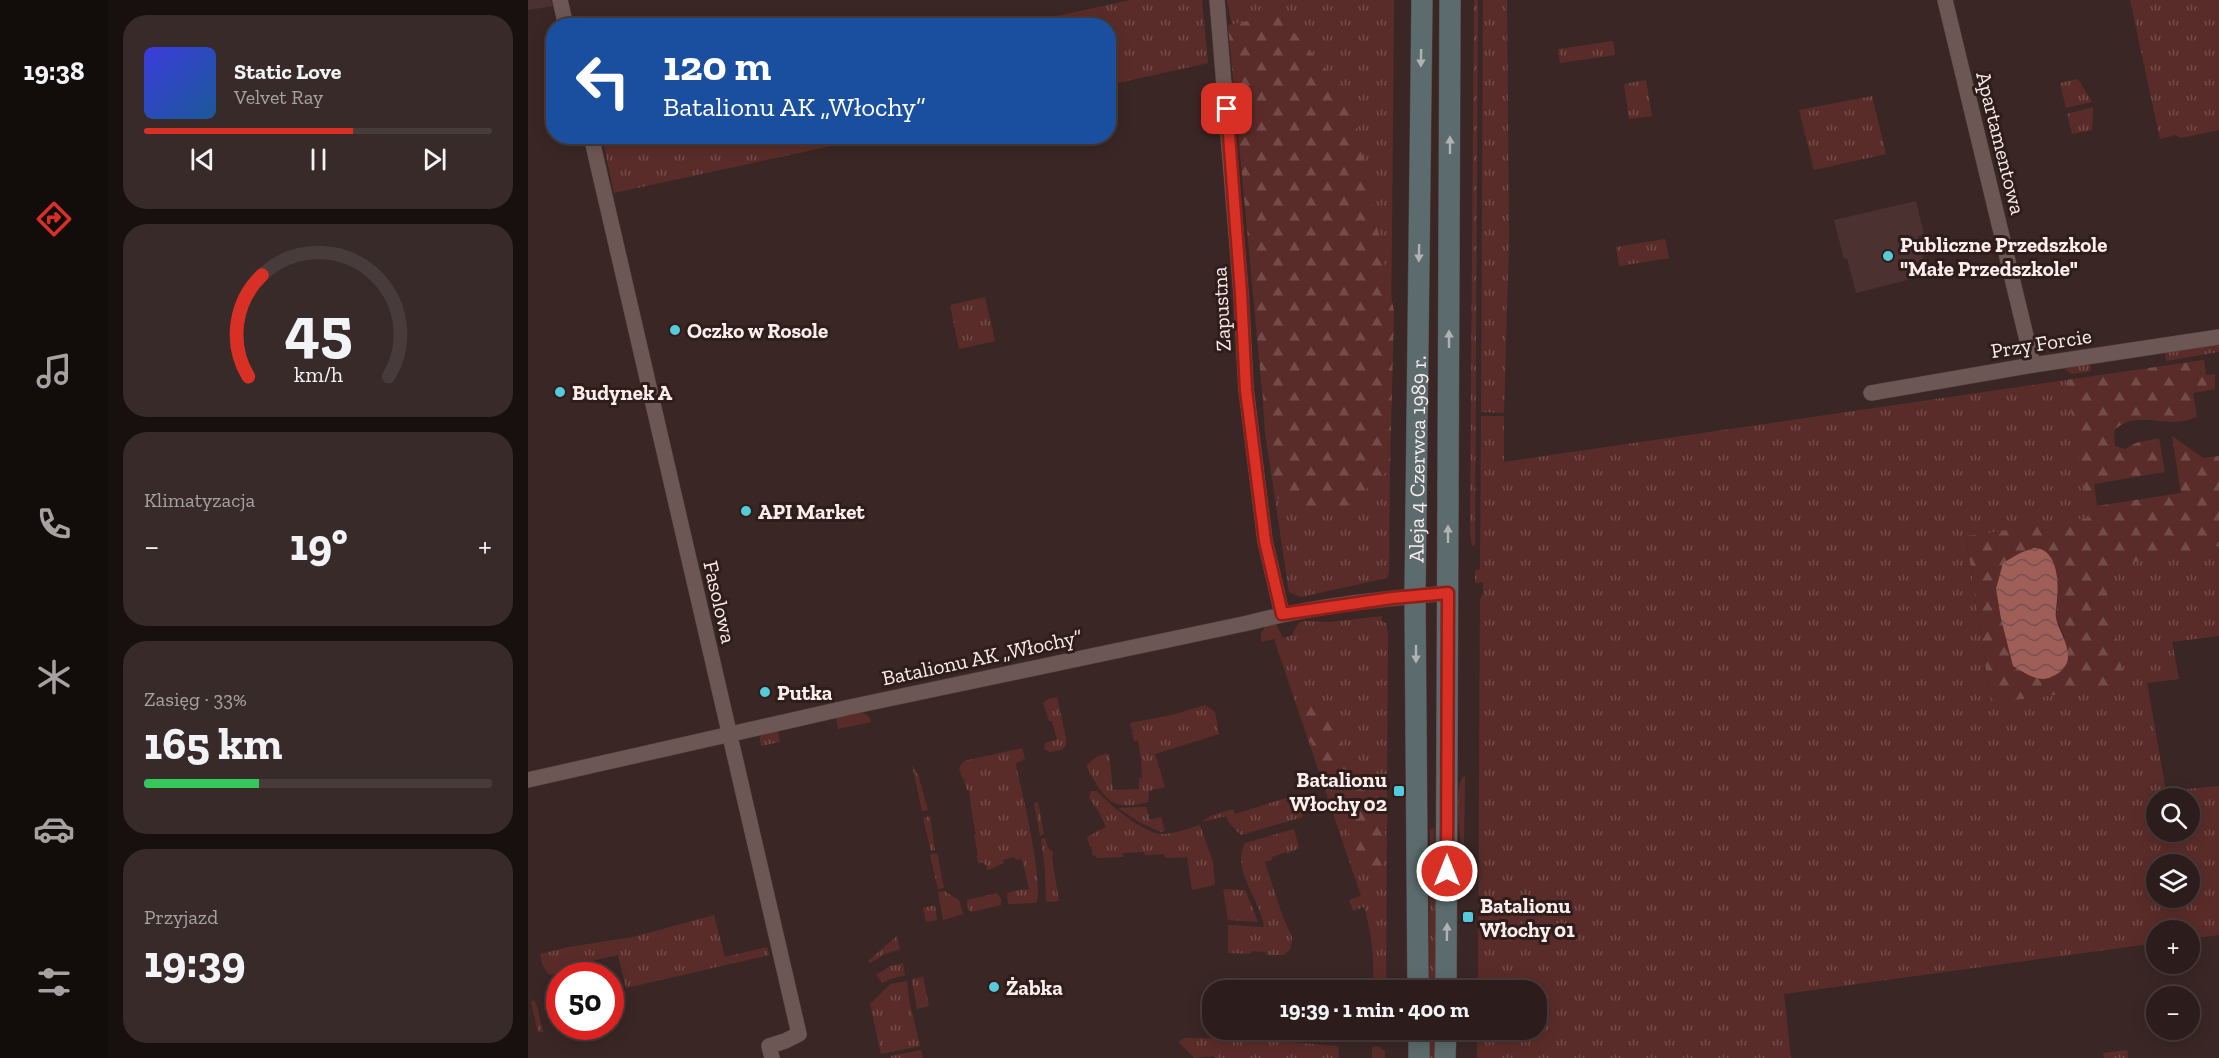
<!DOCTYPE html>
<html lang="pl">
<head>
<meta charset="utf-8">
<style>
  :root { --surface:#2c1d1c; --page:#382a29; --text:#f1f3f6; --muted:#a6a2a3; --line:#483b3b; --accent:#d93025 }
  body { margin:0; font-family:"Zilla Slab",serif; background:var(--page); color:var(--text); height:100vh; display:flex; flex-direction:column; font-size:22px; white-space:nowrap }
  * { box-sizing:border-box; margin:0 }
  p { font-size:20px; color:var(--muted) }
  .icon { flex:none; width:33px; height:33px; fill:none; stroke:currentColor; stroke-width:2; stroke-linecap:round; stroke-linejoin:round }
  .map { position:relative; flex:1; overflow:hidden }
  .details { display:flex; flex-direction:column; gap:15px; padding:15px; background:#18100f; width:420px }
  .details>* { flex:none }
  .guide { position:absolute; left:18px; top:18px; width:570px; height:126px; border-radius:24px; box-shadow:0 3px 15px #0003,0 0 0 2px var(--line); background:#1a4fa0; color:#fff; overflow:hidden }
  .tools { position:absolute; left:1618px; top:788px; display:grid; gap:12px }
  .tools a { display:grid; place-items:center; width:54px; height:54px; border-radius:50%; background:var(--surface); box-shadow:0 3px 15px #0003,0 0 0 2px var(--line); font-size:30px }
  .speed { position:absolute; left:18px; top:962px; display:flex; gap:12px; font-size:30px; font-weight:700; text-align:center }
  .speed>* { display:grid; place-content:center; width:78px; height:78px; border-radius:50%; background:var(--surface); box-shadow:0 3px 15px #0003,0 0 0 2px var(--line); line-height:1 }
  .speed .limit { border:9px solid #d22; background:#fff; color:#111 }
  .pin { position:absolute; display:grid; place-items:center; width:51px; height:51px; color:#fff; margin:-26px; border-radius:12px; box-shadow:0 3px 9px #0006 }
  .me { position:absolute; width:66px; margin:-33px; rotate:0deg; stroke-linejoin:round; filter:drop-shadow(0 0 4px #0008) }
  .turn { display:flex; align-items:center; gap:21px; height:126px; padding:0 18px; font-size:27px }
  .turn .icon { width:78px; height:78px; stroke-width:2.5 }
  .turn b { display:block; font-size:42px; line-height:51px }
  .big { font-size:45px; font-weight:700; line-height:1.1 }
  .details .tile { flex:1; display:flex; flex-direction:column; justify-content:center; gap:9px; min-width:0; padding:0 21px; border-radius:24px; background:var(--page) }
  .details .dial { align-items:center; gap:0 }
  .dial svg { height:156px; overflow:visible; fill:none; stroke:var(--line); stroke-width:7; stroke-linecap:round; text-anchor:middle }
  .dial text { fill:var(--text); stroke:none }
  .song { display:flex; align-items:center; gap:18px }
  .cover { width:72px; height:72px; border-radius:9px; background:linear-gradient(135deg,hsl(240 70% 55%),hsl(210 70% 35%)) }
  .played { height:6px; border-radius:3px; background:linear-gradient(90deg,var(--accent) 60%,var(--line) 60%) }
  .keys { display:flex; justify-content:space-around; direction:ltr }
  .heat { display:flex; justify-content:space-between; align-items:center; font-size:33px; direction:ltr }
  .charge { height:9px; border-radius:4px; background:linear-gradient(90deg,#34c759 33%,var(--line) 0) }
  .trip { position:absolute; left:674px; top:980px; width:345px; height:60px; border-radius:24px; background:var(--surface); box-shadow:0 3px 15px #0003,0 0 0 2px var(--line); font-weight:700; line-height:60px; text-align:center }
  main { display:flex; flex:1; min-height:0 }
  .tabs { display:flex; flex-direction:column; width:108px; justify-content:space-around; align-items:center; background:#120c0b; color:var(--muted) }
  .tabs .icon { width:42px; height:42px }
  .tabs .on { color:var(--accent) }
  .tabs b { font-size:27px; color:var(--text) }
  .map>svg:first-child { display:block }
</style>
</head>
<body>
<main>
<nav class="tabs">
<b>19:38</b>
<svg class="icon on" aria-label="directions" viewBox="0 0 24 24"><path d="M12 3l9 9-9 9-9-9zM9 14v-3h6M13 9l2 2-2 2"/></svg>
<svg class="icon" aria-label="music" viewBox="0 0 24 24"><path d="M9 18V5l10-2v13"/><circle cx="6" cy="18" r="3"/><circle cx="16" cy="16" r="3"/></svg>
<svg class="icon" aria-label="phone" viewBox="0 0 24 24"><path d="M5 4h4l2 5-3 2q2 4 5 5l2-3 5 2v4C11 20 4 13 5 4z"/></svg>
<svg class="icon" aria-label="climate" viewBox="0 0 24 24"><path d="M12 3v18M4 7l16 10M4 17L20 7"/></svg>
<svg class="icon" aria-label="car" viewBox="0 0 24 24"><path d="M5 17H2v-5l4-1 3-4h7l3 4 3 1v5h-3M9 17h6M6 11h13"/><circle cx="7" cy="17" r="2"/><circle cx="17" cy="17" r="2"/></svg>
<svg class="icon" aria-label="filters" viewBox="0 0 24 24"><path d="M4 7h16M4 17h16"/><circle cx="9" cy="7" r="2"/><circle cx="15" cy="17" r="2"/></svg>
</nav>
<section class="details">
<div class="tile">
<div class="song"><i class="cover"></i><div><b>Static Love</b><p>Velvet Ray</p></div></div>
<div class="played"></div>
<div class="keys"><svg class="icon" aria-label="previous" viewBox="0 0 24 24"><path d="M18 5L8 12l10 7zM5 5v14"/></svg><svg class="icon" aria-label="pause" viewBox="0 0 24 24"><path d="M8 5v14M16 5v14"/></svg><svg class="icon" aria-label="next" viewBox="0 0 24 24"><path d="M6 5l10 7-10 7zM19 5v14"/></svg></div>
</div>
<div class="tile dial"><svg viewBox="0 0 100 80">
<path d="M14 69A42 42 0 1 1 86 69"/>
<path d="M14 69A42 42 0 0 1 21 17" stroke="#d93025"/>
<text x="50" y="56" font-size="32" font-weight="700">45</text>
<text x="50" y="72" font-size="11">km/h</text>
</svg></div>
<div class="tile"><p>Klimatyzacja</p>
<div class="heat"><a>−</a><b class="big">19°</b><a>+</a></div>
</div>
<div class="tile"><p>Zasięg · 33%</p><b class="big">165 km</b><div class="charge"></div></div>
<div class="tile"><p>Przyjazd</p><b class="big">19:39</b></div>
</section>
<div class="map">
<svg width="1691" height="1058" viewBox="0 0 1691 1058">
  <defs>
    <pattern id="grass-tufts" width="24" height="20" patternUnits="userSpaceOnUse" patternTransform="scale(1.5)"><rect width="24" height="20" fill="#5a2c29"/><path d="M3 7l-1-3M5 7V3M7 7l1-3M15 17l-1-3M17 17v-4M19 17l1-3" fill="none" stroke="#734b48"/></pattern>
    <pattern id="forest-firs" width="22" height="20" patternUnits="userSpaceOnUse" patternTransform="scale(1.5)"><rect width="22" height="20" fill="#5a2c29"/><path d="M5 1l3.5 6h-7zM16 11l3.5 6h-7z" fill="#734b48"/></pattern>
    <pattern id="water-waves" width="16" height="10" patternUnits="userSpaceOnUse" patternTransform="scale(1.5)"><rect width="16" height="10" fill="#a05e59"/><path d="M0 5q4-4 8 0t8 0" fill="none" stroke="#765250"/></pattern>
  </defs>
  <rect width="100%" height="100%" fill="#3a2725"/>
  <g fill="#4b312f">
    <path d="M 0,0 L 23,0 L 25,6 L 0,10 Z"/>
    <path d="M 1388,201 L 1396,234 L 1390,236 L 1399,275 L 1328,293 L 1319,258 L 1316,259 L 1306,220 Z"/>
  </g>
  <g fill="url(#grass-tufts)" fill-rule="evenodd">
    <path d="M 602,0 L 674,0 L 680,63 L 581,85 L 580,26 L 488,25 Z"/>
    <path d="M 699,0 L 866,0 L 861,571 L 859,578 L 773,597 L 761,592 L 737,432 L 711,62 Z"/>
    <path d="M 946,0 L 950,0 L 947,546 L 944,545 L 942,533 Z"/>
    <path d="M 955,0 L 979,0 L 981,240 L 976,413 L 953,412 Z"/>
    <path d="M 1602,0 L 1691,0 L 1691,130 L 1653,138 L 1648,135 L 1632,139 Z"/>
    <path d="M 1085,41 L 1087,55 L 1032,63 L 1030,49 Z"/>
    <path d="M 1550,79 L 1564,102 L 1538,108 L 1532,83 Z"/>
    <path d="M 1118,80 L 1124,116 L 1101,119 L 1096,84 Z"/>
    <path d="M 1344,96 L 1358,154 L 1286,170 L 1271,110 Z"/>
    <path d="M 1565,107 L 1564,130 L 1544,134 L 1539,114 Z"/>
    <path d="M 74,136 L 345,136 L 345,137 L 86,193 Z"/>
    <path d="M 1137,239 L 1141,258 L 1091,266 L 1088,247 Z"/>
    <path d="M 457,297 L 467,341 L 431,349 L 422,305 Z"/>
    <path d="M 1691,344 L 1691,352 L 1638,361 L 1637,352 Z"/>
    <path d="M 1562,364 L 1563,371 L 1544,374 L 1538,370 L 1538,368 Z"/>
    <path d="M 1538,380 L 1562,518 L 1438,537 L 1463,703 L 1596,686 L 1573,568 L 1691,546 L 1691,636 L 1644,642 L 1651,679 L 1619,683 L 1638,791 L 1691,786 L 1691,935 L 1662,939 L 1662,930 L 1629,930 L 1629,943 L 1256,994 L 1263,1058 L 949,1058 L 949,1029 L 1008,1029 L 1008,990 L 950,990 L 952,600 L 955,593 L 955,582 L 947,583 L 947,571 L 952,569 L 953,416 L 976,416 L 976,462 ZM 1629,798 L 1662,798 L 1662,831 L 1629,831 ZM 1629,864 L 1662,864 L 1662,897 L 1629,897 Z"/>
    <path d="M 854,616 L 853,621 L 858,623 L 860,635 L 858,990 L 845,990 C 846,958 845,938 836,907 L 825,911 L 821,900 L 833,896 L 746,639 L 733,642 L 733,634 L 738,625 L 748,624 L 755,638 L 765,635 L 766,630 L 772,622 L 777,621 L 802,622 Z"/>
    <path d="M 529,697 L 538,738 L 538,746 L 533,750 L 522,752 L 516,749 L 517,743 L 529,740 L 524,721 L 521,721 L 515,703 L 520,699 Z"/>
    <path d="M 677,705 L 687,712 L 691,734 L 627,754 L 637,787 L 621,791 L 620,802 C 580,813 576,796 558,766 C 565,759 571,754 581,754 L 585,790 L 611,789 L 611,778 L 614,778 L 613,757 L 610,741 L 606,741 L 604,731 L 608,730 L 604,730 L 602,723 L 644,715 Z"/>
    <path d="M 333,712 L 340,716 L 343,722 L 310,729 L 308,717 Z"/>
    <path d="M 250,730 L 252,742 L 233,746 L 231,734 Z"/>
    <path d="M 494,748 L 497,759 L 488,763 L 489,770 C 494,791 517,887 508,903 L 480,904 L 479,893 L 490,890 L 501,889 L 494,859 L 488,860 L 486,857 L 475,860 L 476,863 L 460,870 L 458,869 L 459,866 L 453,862 L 451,864 L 448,856 L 450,855 L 446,835 L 448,834 L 445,821 L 448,819 L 445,820 L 441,790 L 439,790 L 436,781 L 438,779 L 435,780 L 431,768 L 436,761 Z"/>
    <path d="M 384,765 L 390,775 L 400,810 L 394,811 Z"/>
    <path d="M 937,775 L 936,844 L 933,845 C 931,831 925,783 937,775 Z"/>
    <path d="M 563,791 L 569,791 C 581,804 617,835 635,834 C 647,834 660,828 672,825 L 685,862 L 687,885 L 664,890 L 659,857 L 637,858 L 636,854 L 617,855 L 616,852 L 595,853 L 595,857 L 568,858 L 567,855 L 565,856 L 563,848 L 565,846 L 562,847 L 559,837 L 578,827 L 571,812 L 561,798 Z"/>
    <path d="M 768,795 L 775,817 L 713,835 L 701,823 L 698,816 L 674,822 L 682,816 L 705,809 L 707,814 Z"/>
    <path d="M 510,802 L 516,834 L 512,836 L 506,803 Z"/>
    <path d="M 618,807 L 622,820 L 633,817 L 637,831 L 633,832 L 611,822 L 590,808 Z"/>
    <path d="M 402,816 L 407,850 L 403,851 L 395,818 Z"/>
    <path d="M 906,828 L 910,893 L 909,990 L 901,990 L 902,829 Z"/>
    <path d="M 766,829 L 771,848 L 759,854 L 758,852 L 744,857 L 744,860 L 737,862 L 754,915 L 764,937 L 763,948 L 756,955 L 738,955 L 738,952 L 724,951 L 723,954 L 700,953 L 700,925 L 736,927 C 733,900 703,871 717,843 Z"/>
    <path d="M 517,838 L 520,848 L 525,852 L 524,859 L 531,901 L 518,902 L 517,870 L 513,839 Z"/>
    <path d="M 409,853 L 416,888 L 410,889 L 402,855 Z"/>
    <path d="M 695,889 L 717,890 L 730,922 L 700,920 Z"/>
    <path d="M 416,891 L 431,900 L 435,914 L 415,920 L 410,892 Z"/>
    <path d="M 469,893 L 473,899 L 473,905 L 443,912 L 440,909 L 439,900 Z"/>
    <path d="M 407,905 L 409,920 L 398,922 L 395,908 Z"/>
    <path d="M 186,915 L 197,957 L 239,947 L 241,955 L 98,988 L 90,955 L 32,968 L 33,972 L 21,975 L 15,966 L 12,954 L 41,947 L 105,937 Z"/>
    <path d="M 369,936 L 372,949 L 357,954 L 342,963 L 340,961 Z"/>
    <path d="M 375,963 L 377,975 L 360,980 L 355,983 L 348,975 L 363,966 Z"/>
    <path d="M 395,977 L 401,1006 L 389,1009 L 384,981 L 385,979 Z"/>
    <path d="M 379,981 L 381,1000 L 392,1046 L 353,1054 L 342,1004 L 362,984 Z"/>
    <path d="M 6,1000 L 9,1006 L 15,1032 L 10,1032 L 3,1002 Z"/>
    <path d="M 844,1029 L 858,1029 L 856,1036 L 850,1041 L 844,1041 Z"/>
    <rect x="901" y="1029" width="8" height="29"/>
    <path d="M 656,1038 L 725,1039 L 810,1046 L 811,1058 L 688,1058 L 687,1056 L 666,1058 L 651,1042 Z"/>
    <path d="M 850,1046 L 857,1051 L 857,1058 L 844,1058 L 844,1047 Z"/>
    <path d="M 393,1050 L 395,1058 L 363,1058 L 363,1056 Z"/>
    <path d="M 1599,1050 L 1600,1058 L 1576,1058 L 1575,1053 Z"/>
  </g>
  <g fill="url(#forest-firs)" fill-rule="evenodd">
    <path d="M 751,15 L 823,98 L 866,311 L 862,469 L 816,508 L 774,516 L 747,496 L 733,380 L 700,25 Z"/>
    <path d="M 1676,360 L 1678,375 L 1687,374 L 1687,389 L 1665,393 L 1669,417 C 1664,418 1660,421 1655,421 C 1630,425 1607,411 1586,430 L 1587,446 L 1597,449 L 1608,443 L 1631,438 L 1637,472 L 1566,484 L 1569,506 L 1653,493 L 1644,436 L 1675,458 L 1691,456 L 1691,546 L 1574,568 L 1597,686 L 1463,703 L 1438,536 L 1561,518 L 1538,380 ZM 1468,589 L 1530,597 L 1528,617 L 1537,638 L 1485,666 L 1473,619 Z"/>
    <path d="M 784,698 L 805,710 L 823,788 L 852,784 L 857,813 L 857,858 L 849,887 L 836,869 L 772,716 L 777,706 Z"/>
  </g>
  <path fill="url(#water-waves)" d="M 1506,548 C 1529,548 1531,581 1529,599 C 1529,605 1527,612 1528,618 C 1531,631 1540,642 1540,657 C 1540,669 1526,678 1515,679 C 1504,679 1494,671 1485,666 L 1473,619 L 1468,589 L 1475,563 L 1492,553 Z"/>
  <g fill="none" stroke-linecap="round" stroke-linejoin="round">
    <g stroke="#544443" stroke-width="16">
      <g id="minor">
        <path d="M 32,0 L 38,26"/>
        <path d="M 689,0 L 713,293 L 718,389 L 737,541 L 754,614"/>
        <path d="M 1417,0 L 1505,365"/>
        <path d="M 63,136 L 271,1034 L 257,1041 L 241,1046 L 244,1058"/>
        <path d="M 1343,393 L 1505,365 L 1691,337"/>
        <path d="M 0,780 L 322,707 L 720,623 C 785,606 853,599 919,593"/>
      </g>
    </g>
    <g stroke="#544443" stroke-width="22">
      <g id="secondary">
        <path id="s1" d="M 890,990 L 887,596 L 894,0"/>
        <path d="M 918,990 L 922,0"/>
        <path d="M 891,1058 L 891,1029"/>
        <path d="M 917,1058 L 918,1029"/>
      </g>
    </g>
    <use href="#minor" stroke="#6d5755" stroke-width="15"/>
    <use href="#secondary" stroke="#5c6b6d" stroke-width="21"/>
  </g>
  <defs><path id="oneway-solid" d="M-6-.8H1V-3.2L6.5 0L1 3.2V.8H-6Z" transform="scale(1.5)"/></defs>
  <g fill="#b3b2b3">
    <use href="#oneway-solid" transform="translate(893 58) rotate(91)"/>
    <use href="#oneway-solid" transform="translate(922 145) rotate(-90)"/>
    <use href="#oneway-solid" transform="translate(891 253) rotate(91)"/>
    <use href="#oneway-solid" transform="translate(921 339) rotate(-90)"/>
    <use href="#oneway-solid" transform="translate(920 534) rotate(-90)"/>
    <use href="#oneway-solid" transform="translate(888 654) rotate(90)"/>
    <use href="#oneway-solid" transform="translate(919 932) rotate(-89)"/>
  </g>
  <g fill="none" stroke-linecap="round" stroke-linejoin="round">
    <g stroke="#8d1f18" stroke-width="15">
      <path id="route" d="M 699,109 L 713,293 L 718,390 L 737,541 L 754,614 L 864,598 L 920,593 L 919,871"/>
    </g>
    <use href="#route" stroke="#d93025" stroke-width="10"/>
  </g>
  <g fill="#53cbdb" stroke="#2f1d1b" stroke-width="2">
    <circle cx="1360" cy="256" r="6"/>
    <circle cx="147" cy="330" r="6"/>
    <circle cx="32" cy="392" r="6"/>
    <circle cx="218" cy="511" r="6"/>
    <circle cx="237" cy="692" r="6"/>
    <rect x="865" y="785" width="12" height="12" rx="3"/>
    <rect x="934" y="911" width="12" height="12" rx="3"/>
    <circle cx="466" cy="987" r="6"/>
  </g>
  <g text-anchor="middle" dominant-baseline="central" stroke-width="6" stroke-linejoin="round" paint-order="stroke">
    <g font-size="21" fill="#faedec" stroke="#2f1d1b">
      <text transform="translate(1473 143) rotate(76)">Apartamentowa</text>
      <text transform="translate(693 309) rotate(-93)">Zapustna</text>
      <text transform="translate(1513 343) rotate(-9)">Przy Forcie</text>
      <text stroke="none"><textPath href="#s1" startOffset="531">Aleja 4 Czerwca 1989 r.</textPath></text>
      <text transform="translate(192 602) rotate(77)">Fasolowa</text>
      <text transform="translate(454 657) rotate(-12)">Batalionu AK „Włochy”</text>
    </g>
    <g font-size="21" font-weight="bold" fill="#faedec" stroke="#2f1d1b" text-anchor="start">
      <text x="1372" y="244">Publiczne Przedszkole<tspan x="1372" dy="24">"Małe Przedszkole"</tspan></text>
      <text x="159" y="330">Oczko w Rosole</text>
      <text x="44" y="392">Budynek A</text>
      <text x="230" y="511">API Market</text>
      <text x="249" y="692">Putka</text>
      <text x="859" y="779" text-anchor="end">Batalionu<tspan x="859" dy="24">Włochy 02</tspan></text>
      <text x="952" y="905">Batalionu<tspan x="952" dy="24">Włochy 01</tspan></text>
      <text x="478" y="987">Żabka</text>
    </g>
  </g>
</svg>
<div class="tools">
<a><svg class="icon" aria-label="search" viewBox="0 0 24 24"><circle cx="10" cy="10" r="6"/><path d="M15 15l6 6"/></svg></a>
<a><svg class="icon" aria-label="layers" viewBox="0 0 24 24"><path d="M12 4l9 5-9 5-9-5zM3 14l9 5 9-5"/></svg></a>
<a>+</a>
<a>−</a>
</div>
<div class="speed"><div class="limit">50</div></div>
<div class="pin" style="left:699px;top:109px;background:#d93025"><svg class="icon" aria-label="arrive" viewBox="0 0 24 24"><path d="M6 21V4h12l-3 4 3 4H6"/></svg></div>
<svg class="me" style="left:919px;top:871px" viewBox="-20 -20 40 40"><circle r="17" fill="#d93025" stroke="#fff" stroke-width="3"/><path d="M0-11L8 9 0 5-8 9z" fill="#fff"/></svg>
<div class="trip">19:39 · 1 min · 400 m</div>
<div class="guide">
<div class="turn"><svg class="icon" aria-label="left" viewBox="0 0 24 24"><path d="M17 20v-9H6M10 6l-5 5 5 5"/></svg><div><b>120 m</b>Batalionu AK „Włochy”</div></div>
</div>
</div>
</main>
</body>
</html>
